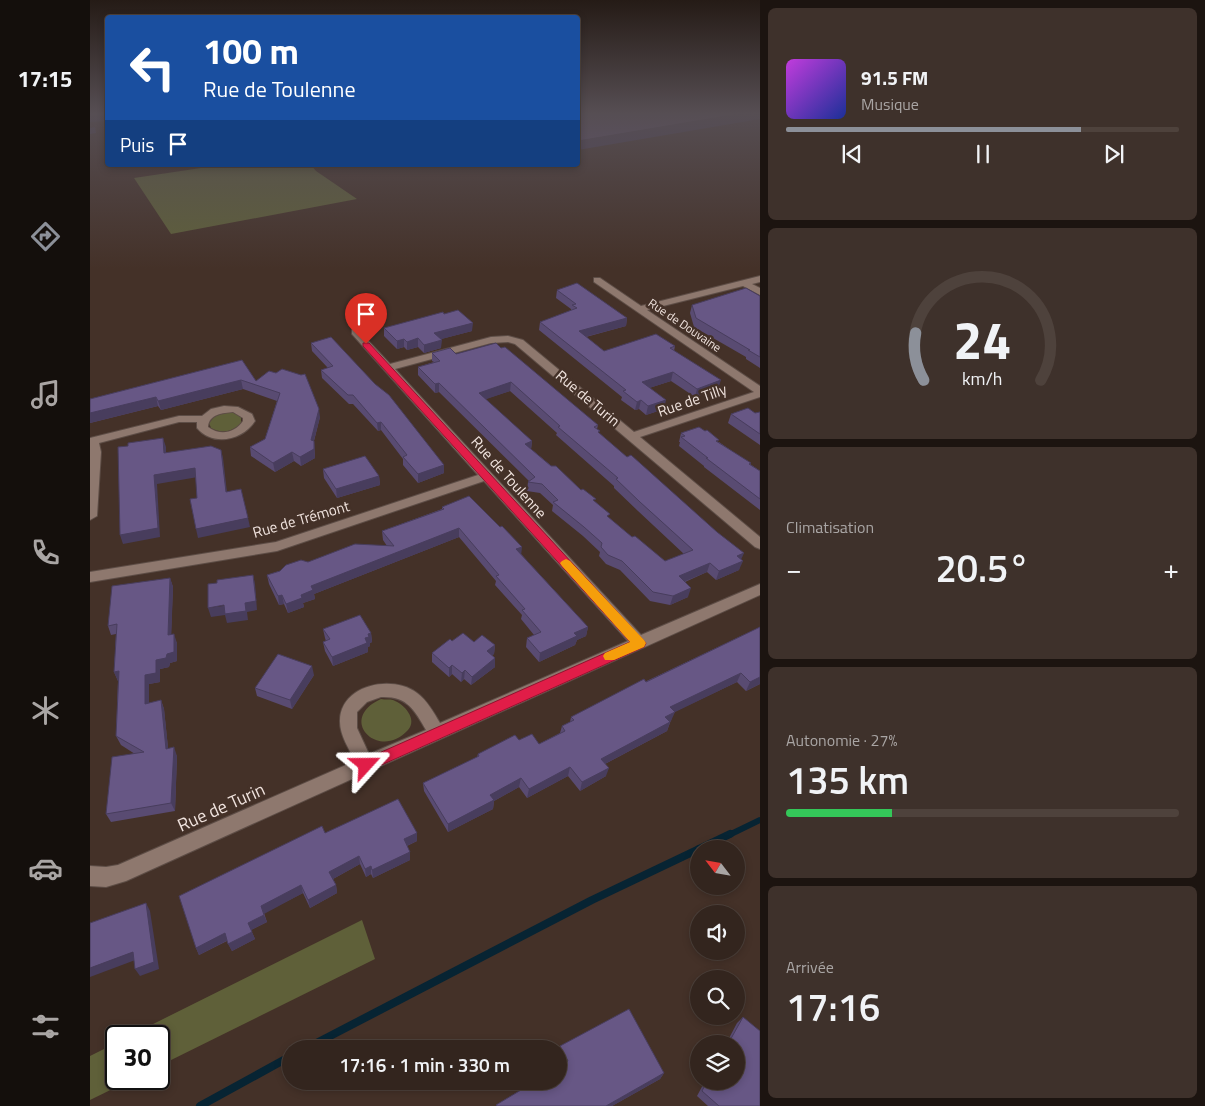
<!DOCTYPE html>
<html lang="fr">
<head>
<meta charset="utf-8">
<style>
  :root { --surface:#33251e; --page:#3e312b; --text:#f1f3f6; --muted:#a9a5a4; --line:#4e423c; --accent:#8c9099 }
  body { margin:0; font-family:"Titillium Web",sans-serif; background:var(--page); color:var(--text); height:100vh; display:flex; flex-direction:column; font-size:19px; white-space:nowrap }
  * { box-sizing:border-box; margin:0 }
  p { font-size:16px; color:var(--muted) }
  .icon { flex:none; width:28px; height:28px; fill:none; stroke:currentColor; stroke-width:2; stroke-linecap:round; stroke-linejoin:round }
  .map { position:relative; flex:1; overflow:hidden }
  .sheet { display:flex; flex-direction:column; gap:8px; padding:8px; background:#1c1410; width:445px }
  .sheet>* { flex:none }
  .banner { position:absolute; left:15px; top:15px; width:475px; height:152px; border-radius:5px; box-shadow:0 2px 8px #0003,0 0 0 1px var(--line); background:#1a4fa0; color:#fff; overflow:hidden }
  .needle { width:32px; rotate:301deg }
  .tools { position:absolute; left:600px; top:840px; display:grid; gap:10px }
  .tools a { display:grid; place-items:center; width:55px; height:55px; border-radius:50%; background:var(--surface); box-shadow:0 2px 8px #0003,0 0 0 1px var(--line); font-size:25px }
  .speed { position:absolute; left:15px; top:1025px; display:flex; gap:10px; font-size:25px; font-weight:700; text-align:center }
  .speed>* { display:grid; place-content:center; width:65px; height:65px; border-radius:50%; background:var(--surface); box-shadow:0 2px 8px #0003,0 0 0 1px var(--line); line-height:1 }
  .speed .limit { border:2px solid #111; border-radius:8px; background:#fff; color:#111 }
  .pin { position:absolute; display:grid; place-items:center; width:42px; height:42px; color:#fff; margin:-51px -21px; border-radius:50% 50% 50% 0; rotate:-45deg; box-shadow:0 0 5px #0007 }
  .pin .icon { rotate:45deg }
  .me { position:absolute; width:55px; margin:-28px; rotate:66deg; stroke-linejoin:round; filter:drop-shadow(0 0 4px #0008) }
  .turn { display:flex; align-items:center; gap:18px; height:105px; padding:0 15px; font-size:22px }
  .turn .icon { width:65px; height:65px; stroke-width:2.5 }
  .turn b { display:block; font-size:35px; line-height:42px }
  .then { display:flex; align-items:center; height:48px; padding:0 15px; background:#0003; gap:10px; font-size:19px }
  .big { font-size:38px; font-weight:600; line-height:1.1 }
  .sheet .tile { flex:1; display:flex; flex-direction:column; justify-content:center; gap:8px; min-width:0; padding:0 18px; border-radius:8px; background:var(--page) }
  .sheet .dial { align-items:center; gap:0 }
  .dial svg { height:130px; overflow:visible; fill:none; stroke:var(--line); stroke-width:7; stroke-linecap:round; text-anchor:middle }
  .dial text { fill:var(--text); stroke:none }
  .song { display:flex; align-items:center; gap:15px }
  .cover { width:60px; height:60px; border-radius:8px; background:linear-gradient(135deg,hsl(290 70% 55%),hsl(230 70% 35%)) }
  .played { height:5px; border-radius:2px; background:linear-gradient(90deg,var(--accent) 75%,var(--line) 75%) }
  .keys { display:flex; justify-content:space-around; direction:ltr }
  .heat { display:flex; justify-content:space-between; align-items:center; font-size:28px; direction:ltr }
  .charge { height:8px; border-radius:4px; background:linear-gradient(90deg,#34c759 27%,var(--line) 0) }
  .trip { position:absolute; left:192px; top:1040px; width:285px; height:50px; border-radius:25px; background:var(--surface); box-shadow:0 2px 8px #0003,0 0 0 1px var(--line); font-weight:600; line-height:50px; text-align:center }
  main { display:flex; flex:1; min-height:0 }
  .menu { display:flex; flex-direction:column; width:90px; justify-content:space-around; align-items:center; background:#140f0c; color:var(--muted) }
  .menu .icon { width:35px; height:35px }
  .menu .on { color:var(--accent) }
  .menu b { font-size:22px; color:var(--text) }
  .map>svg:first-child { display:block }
</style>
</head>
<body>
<main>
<nav class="menu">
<b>17:15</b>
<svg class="icon on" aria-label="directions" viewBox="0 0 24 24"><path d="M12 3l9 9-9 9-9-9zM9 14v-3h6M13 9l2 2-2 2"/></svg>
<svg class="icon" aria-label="music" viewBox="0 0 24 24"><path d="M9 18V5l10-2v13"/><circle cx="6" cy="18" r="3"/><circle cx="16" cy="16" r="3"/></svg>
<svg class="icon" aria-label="phone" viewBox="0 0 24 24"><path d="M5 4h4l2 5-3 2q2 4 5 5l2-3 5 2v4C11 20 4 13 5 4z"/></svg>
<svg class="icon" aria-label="climate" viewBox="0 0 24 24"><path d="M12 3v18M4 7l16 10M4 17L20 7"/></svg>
<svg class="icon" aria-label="car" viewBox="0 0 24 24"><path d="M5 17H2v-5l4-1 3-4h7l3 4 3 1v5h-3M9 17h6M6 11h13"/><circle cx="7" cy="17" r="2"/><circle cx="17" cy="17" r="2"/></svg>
<svg class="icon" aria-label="filters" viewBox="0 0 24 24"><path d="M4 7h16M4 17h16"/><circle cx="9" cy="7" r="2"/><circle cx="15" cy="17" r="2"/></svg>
</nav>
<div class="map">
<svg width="670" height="1106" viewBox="0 0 670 1106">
  <rect width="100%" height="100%" fill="#443128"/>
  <g fill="#5f6039">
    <path d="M 131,165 L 221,165 L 226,171 L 267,199 L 81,234 L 44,178 Z"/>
    <path d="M 133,413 L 144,413 L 151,417 L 151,423 C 143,432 131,434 121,428 L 119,423 L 124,417 Z"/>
    <path d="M 291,699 C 295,700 300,699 303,700 C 314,704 328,719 318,730 C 289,762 246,719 291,699 Z"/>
    <path d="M 272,920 L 285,959 L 69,1066 L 69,1036 L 39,1036 Z"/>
    <path d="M 26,1043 L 26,1079 L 43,1079 L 0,1100 L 0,1056 Z"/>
  </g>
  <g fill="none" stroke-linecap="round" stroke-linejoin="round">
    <path stroke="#072433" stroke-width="6" d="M 637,836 L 670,820"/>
    <g stroke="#072433" stroke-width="8">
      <path d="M 609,849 L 640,834"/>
      <path d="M 215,1049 L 502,900 L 609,849"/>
      <path d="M 110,1106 L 201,1056"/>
    </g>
    <g stroke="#5d4d46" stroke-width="2">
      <g id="minor">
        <path d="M 670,276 L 670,282 L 662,284 L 670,288 L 670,295 L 653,286 L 557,310 L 670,386 L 670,397 L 550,437 L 670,537 L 670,549 L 665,547 L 425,344 L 418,342 L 401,343 L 305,369 L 551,635 L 670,584 L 670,595 L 36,881 L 16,887 L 0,886 L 0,866 L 16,867 L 28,865 L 265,761 C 259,749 250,735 250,722 C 249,685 302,674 327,693 C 337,700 344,713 350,723 L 538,641 L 394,481 L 187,551 L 0,582 L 0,572 L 186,542 L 388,475 L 262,334 L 262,330 L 268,330 L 300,364 L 401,337 L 418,336 L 433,340 L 544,432 L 664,392 L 504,282 L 504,278 L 510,278 L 551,306 ZM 291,697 C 317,696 324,709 336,730 L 279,754 L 267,728 L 267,712 L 277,702 Z"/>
        <path d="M 134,406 L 148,407 L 162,414 L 165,421 C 153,440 123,447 107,428 L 107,422 L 89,422 L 9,443 L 11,452 L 7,516 L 0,520 L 0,438 L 89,416 L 112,416 L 121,409 ZM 143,412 L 153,418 L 153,421 C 145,433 130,436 118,427 C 119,414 133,413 143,412 Z"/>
      </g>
    </g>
    <use href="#minor" fill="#8e786e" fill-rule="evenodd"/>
  </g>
  <g fill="#594b72" fill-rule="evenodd">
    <path d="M 467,290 L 537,318 L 536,326 L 496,337 L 514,351 L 585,346 L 584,351 L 628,389 L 605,397 L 581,381 L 559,388 L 574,409 L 556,415 L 549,409 L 545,410 L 531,400 L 532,397 L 449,330 L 450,322 L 481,311 L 481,309 L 466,298 Z"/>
    <path d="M 670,296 L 670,368 L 656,359 L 656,357 L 604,327 L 600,313 L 602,305 Z"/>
    <path d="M 354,314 L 382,331 L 351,339 L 351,348 L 334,353 L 328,347 L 317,350 L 314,347 L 307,349 L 294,336 L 294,328 Z"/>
    <path d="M 221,343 L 354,473 L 328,483 L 313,465 L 313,459 L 291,430 L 288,431 L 263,404 L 259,404 L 232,378 L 231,370 L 238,368 L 222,351 Z"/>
    <path d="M 342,353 L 366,354 L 508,425 L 507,429 L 509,433 L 651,559 L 649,570 L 626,580 L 617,572 L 595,582 L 598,597 L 580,605 L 560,601 L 530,570 L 516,564 L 509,556 L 510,552 L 493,536 L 462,511 L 463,505 L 450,493 L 437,491 L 438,482 L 439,481 L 349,392 L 345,393 L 328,375 L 328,367 L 344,362 L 342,361 ZM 420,391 L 467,433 L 466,435 L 524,486 L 524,488 L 548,511 L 594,554 L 575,561 L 542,537 L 519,518 L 505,502 L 441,449 L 442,441 L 395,399 Z"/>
    <path d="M 152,360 L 166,381 L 179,371 L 230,417 L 224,441 L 225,458 L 211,466 L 204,461 L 185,472 L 161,456 L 160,447 L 175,439 L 187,401 L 153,389 L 71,410 L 68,406 L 0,423 L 0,399 Z"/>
    <path d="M 670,412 L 670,445 L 638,423 L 641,414 L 665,413 Z"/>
    <path d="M 591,433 L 629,442 L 670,471 L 670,510 L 614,467 L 614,466 L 589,446 L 590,442 L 589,442 Z"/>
    <path d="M 233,469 L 289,476 L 290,485 L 247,498 L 234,478 Z"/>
    <path d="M 352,507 L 431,554 L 498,627 L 496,636 L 487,640 L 485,645 L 449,662 L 436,647 L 437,638 L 444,635 L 431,619 L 432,615 L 405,585 L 406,581 L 369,537 L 224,594 L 225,599 L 213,603 L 214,607 L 198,613 L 194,604 L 189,605 L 179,584 L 177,575 L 218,562 L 297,546 L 293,540 L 292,531 L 352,509 Z"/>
    <path d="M 80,578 L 83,587 L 81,634 L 87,643 L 87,661 L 80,663 L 79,667 L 70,669 L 70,682 L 59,684 L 59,703 L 71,700 L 74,709 L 78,748 L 87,756 L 85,811 L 21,822 L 16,814 L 45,754 L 31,745 L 26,736 L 28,681 L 24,672 L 26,634 L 21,635 L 18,626 Z"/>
    <path d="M 670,627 L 670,684 L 656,691 L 647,682 L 584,712 L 577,731 L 515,764 L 516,776 L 490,791 L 478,776 L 437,798 L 429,787 L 404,801 L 403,809 L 358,832 L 334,791 L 333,783 L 387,757 L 388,754 L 429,740 L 449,744 L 470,733 L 472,726 L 480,722 L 481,717 Z"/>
    <path d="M 233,629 L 281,633 L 282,642 L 280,643 L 280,646 L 278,647 L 278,652 L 243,666 L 235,651 L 233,642 L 236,641 L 235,638 Z"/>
    <path d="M 362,641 L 384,642 L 405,645 L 404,654 L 402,655 L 405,658 L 405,667 L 381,685 L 374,679 L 371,682 L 362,674 L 359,677 L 342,662 L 342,653 Z"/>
    <path d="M 224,675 L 202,709 L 167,696 L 165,688 Z"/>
    <path d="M 235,833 L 327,833 L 327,841 L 317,846 L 320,860 L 283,878 L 281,874 L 276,877 L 270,864 L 243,879 L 246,885 L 247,893 L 220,908 L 213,893 L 174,913 L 177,922 L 161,930 L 165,939 L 142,951 L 137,941 L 109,955 L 106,948 Z"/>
    <path d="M 653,1017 L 670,1106 L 618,1106 L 607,1096 L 615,1081 L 646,1081 L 646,1044 L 636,1044 L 647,1023 Z"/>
    <path d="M 470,1046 L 574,1073 L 570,1079 L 522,1106 L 406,1106 L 406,1105 L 474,1064 L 469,1053 L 469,1050 Z"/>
  </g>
  <g fill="#483d5d">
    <path d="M 648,114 L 670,114 L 670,119 L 488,150 L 488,141 Z"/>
    <path d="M 18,115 L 18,121 L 0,122 L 0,116 Z"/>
    <path d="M 5,127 L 6,133 L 0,134 L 0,128 Z"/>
    <path d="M 537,318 L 536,326 L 487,339 L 489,331 Z"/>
    <path d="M 383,323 L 382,331 L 344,341 L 344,333 Z"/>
    <path d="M 328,338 L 328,347 L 317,350 L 317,342 Z"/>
    <path d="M 314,339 L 314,347 L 307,349 L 307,341 Z"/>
    <path d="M 352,340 L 351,348 L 334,353 L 334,345 Z"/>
    <path d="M 583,372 L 581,381 L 550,391 L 552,382 Z"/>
    <path d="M 151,380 L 153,389 L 71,410 L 68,401 Z"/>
    <path d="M 631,380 L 628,389 L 605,397 L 607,389 Z"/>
    <path d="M 421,382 L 420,391 L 388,402 L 389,393 Z"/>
    <path d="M 349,383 L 349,392 L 345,393 L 345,384 Z"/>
    <path d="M 66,397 L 68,406 L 0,423 L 0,413 Z"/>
    <path d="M 551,400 L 549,409 L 545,410 L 547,402 Z"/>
    <path d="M 576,400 L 574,409 L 556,415 L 558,406 Z"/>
    <path d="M 229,409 L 230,417 L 222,448 L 221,440 Z"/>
    <path d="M 291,422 L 291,430 L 288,431 L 287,423 Z"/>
    <path d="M 73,438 L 76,447 L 76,462 L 74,453 Z"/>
    <path d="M 224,441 L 225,458 L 211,466 L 210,457 Z"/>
    <path d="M 442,441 L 441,450 L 435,444 Z"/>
    <path d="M 131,450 L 133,458 L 138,501 L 136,492 Z"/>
    <path d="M 202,452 L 204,461 L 185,472 L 183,463 Z"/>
    <path d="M 354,465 L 354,473 L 328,483 L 328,474 Z"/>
    <path d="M 105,468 L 108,477 L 67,484 L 70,537 L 33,544 L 30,535 L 64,475 Z"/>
    <path d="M 289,476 L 290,485 L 247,498 L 246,489 Z"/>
    <path d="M 158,518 L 160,527 L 108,538 L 106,529 Z"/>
    <path d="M 369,528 L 369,537 L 224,594 L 225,599 L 213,603 L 214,607 L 198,613 L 196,604 L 211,595 L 221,586 Z"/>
    <path d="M 432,547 L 431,556 L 426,549 Z"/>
    <path d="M 654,553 L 650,562 L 647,556 Z"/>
    <path d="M 653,561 L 649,570 L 626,580 L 629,571 Z"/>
    <path d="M 620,563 L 617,572 L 586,585 L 589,576 Z"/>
    <path d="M 163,575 L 165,584 L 167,610 L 157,612 L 158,620 L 137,623 L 135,615 L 121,617 L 118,608 L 155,603 Z"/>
    <path d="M 80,578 L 83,587 L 81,644 L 78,635 Z"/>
    <path d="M 601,588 L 598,597 L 580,605 L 583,596 Z"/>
    <path d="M 192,595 L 194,604 L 189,605 L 188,596 Z"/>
    <path d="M 498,627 L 496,636 L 487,640 L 485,645 L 449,662 L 450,653 L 484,633 Z"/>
    <path d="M 281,633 L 282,642 L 280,643 L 280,646 L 278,647 L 278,652 L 243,666 L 242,657 L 278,634 Z"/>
    <path d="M 84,634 L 87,643 L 87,661 L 80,663 L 79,667 L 70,669 L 70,682 L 59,684 L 59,713 L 55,704 L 55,675 L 66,660 L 77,654 Z"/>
    <path d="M 405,645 L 404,654 L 396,660 L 397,651 Z"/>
    <path d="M 405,658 L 405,667 L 381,685 L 382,677 Z"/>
    <path d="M 362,665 L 362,674 L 359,677 L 359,668 Z"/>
    <path d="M 222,666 L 224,675 L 202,709 L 200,700 Z"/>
    <path d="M 375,670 L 374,679 L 371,682 L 372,673 Z"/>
    <path d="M 29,671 L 32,680 L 28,681 L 24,672 Z"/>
    <path d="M 651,673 L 647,682 L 577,716 L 580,707 Z"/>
    <path d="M 670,677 L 670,684 L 656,691 L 660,682 Z"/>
    <path d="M 71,700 L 74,709 L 79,757 L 76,749 Z"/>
    <path d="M 585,712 L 581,721 L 572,726 L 575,717 Z"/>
    <path d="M 580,722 L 577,731 L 509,767 L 511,759 Z"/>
    <path d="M 84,747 L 87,756 L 85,811 L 81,803 Z"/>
    <path d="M 480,767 L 478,776 L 437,798 L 439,789 Z"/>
    <path d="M 519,768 L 516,776 L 490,791 L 492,782 Z"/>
    <path d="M 431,778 L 429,787 L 404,801 L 403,809 L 358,832 L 358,824 L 400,795 Z"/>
    <path d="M 327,833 L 327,841 L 314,847 L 314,839 Z"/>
    <path d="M 320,852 L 320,860 L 283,878 L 282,870 Z"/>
    <path d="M 269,856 L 270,864 L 241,880 L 239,872 Z"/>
    <path d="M 281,866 L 281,874 L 276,877 L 275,869 Z"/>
    <path d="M 211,885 L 213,893 L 174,914 L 171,906 Z"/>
    <path d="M 246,885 L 247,893 L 220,908 L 218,900 Z"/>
    <path d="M 56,903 L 60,911 L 69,969 L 50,976 L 45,969 Z"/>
    <path d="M 174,915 L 177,922 L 161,930 L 158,923 Z"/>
    <path d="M 162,932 L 165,939 L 142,951 L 138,944 Z"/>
    <path d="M 135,933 L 138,940 L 109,955 L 106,948 Z"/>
    <path d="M 43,952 L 48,959 L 0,977 L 0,968 Z"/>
    <path d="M 574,1073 L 570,1079 L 522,1106 L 516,1106 Z"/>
  </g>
  <g fill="#675785" stroke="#483d5d" fill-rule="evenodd">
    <path d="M 0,114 L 18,114 L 18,115 L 0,116 Z"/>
    <path d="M 488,114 L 648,114 L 488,141 Z"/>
    <path d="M 487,283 L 537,318 L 489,331 L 514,351 L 566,334 L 585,346 L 580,348 L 631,380 L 607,389 L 583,372 L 552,382 L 576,400 L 558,406 L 551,400 L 547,402 L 533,391 L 536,390 L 450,322 L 487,308 L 482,305 L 486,304 L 467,290 Z"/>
    <path d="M 656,288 L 670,296 L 670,357 L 658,350 L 660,350 L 606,318 L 602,305 Z"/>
    <path d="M 368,310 L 383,323 L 344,333 L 352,340 L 334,345 L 328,338 L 317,342 L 314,339 L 307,341 L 294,328 L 353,312 L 354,314 Z"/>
    <path d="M 241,337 L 285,384 L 299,395 L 354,465 L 328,474 L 313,457 L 317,455 L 291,422 L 287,423 L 263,395 L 258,395 L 231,370 L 243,366 L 221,343 Z"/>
    <path d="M 406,343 L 411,348 L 415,347 L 508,425 L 504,427 L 510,431 L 508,432 L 537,457 L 541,455 L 627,532 L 654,553 L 647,556 L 653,561 L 629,571 L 620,563 L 589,576 L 601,588 L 583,596 L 563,592 L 532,561 L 518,555 L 511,547 L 512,543 L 494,527 L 463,502 L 468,500 L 452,484 L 438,482 L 445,477 L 349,383 L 345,384 L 328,367 L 350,361 L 342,353 L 360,348 L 366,354 ZM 421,382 L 470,426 L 468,427 L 528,478 L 526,479 L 550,502 L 603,550 L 575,561 L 545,536 L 542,537 L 517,516 L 520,514 L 503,500 L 506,499 L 493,489 L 491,490 L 466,466 L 461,466 L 435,444 L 442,441 L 389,393 Z"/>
    <path d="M 152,360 L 166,381 L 179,371 L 186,373 L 192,369 L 211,375 L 215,374 L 229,409 L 221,440 L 224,441 L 224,449 L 210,457 L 202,452 L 183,463 L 160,447 L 175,439 L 190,393 L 151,380 L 68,401 L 66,397 L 0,413 L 0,399 Z"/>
    <path d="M 658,408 L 665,413 L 670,412 L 670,434 L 641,414 Z"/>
    <path d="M 609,427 L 615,431 L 617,430 L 629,440 L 626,441 L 661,463 L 659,464 L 670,471 L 670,499 L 616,458 L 618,458 L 591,437 L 595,436 L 591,433 Z"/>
    <path d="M 73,438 L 74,453 L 121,446 L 131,450 L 136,492 L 151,489 L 158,518 L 106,529 L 100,499 L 107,498 L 105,468 L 64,475 L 68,528 L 30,535 L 28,447 L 38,446 L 38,443 Z"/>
    <path d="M 275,456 L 289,476 L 246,489 L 233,469 Z"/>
    <path d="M 379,496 L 410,527 L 412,526 L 432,547 L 426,549 L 498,627 L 484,633 L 487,636 L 450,653 L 437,638 L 451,632 L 432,610 L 435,609 L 406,576 L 409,575 L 369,528 L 221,586 L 223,590 L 211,595 L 212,598 L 196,604 L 192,595 L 188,596 L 177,575 L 190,571 L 196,565 L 211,560 L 218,562 L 265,544 L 304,546 L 292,531 L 354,509 L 352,507 Z"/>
    <path d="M 163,575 L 166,601 L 155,603 L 156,611 L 135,614 L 134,605 L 118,608 L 118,584 L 127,583 L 127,580 Z"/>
    <path d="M 80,578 L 78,635 L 84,634 L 84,652 L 77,654 L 76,658 L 66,660 L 66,673 L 55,675 L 55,704 L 71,700 L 76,749 L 84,747 L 81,803 L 16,814 L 22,757 L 54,752 L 26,736 L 29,671 L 24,672 L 27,624 L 18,626 L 22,586 Z"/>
    <path d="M 270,615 L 281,633 L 278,634 L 279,637 L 275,638 L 277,643 L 242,657 L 233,642 L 240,639 L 233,629 Z"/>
    <path d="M 670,627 L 670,677 L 660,682 L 651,673 L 580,707 L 585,712 L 575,717 L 580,722 L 511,759 L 519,768 L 492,782 L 480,767 L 439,789 L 431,778 L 400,795 L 404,800 L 358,824 L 333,783 L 389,756 L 388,754 L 425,735 L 429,740 L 442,734 L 449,744 L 475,731 L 472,726 L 484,720 L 481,717 L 554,679 L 556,682 Z"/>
    <path d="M 373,633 L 384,642 L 392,635 L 405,645 L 397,651 L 405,658 L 382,677 L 375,670 L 372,673 L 362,665 L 359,668 L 342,653 L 360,639 L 362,641 Z"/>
    <path d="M 188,654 L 222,666 L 200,700 L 165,688 Z"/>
    <path d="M 308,799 L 327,833 L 314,839 L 320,852 L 282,870 L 281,866 L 275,869 L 269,856 L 239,872 L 246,885 L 218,900 L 211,885 L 171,906 L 174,915 L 158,923 L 162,932 L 138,944 L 135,933 L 106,948 L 89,896 L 232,826 L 235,833 Z"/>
    <path d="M 56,903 L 64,962 L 45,969 L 43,952 L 0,968 L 0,923 Z"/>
    <path d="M 539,1009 L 574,1073 L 516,1106 L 407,1106 L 406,1105 L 446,1081 L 469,1081 L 469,1067 L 478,1061 L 470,1046 Z"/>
    <path d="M 653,1017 L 670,1031 L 670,1106 L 629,1106 L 612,1091 L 617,1081 L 646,1081 L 646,1044 L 638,1044 Z"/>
  </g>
  <linearGradient id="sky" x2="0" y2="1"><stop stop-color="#251b16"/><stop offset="0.42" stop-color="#564e53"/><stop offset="1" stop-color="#564e53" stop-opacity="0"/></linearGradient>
  <rect width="670" height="269" fill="url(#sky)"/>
  <path fill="#e11d48" stroke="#92132f" d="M 273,343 L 279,343 L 556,643 L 554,647 L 276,772 L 271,770 L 269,765 L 271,761 L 540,642 L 273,346 Z"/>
  <path fill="#f59e0b" d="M 476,559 L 480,561 L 554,640 L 556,643 L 554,647 L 524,660 L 515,660 L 513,656 L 515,653 L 540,642 L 472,566 L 470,563 L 472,561 Z"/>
  <g text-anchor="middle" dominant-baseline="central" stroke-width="5" stroke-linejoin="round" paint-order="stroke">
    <g font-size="12" fill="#f0e3de" stroke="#443128">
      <text transform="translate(595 325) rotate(34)">Rue de Douvaine</text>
    </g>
    <g font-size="15" fill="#f0e3de" stroke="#443128">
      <text transform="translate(498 398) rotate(40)">Rue de Turin</text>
      <text transform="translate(602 400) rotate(-19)">Rue de Tilly</text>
      <text transform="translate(419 477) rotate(48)">Rue de Toulenne</text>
      <text transform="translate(211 519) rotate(-16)">Rue de Trémont</text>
    </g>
    <g font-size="18" fill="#f0e3de" stroke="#443128">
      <text transform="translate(131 807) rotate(-24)">Rue de Turin</text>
    </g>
  </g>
</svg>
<div class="tools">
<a><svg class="needle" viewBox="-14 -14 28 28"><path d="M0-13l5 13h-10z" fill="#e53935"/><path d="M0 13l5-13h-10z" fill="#a9a5a4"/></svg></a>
<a><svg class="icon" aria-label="sound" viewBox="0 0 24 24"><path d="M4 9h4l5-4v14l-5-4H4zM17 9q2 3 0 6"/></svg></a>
<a><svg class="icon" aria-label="search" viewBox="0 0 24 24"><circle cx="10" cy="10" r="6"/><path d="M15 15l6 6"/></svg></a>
<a><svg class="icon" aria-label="layers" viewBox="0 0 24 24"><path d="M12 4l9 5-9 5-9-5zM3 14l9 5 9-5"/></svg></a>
</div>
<div class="speed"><div class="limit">30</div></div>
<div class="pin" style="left:276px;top:344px;background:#d93025"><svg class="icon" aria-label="arrive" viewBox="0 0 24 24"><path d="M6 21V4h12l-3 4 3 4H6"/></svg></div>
<svg class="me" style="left:276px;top:765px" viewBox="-20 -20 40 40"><path d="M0-17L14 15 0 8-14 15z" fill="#e11d48" stroke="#fff" stroke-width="4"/></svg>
<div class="trip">17:16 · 1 min · 330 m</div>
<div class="banner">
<div class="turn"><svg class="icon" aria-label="left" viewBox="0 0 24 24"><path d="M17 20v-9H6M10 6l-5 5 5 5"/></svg><div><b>100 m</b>Rue de Toulenne</div></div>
<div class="then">Puis<svg class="icon" aria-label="arrive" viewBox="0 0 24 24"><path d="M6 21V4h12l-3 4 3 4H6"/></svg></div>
</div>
</div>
<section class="sheet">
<div class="tile">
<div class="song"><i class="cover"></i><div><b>91.5 FM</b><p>Musique</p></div></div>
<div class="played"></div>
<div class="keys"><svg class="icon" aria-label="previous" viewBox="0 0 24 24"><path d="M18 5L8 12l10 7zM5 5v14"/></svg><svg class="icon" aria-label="pause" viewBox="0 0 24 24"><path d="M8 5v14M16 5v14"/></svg><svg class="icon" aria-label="next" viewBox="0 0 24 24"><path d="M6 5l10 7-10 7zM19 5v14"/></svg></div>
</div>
<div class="tile dial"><svg viewBox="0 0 100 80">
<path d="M14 69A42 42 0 1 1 86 69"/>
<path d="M14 69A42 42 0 0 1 9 40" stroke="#8c9099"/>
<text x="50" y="56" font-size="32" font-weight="700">24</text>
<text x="50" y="72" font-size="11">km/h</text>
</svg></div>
<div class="tile"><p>Climatisation</p>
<div class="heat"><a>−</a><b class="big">20.5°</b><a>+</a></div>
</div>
<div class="tile"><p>Autonomie · 27%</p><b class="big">135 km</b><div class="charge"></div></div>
<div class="tile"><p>Arrivée</p><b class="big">17:16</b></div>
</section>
</main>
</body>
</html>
